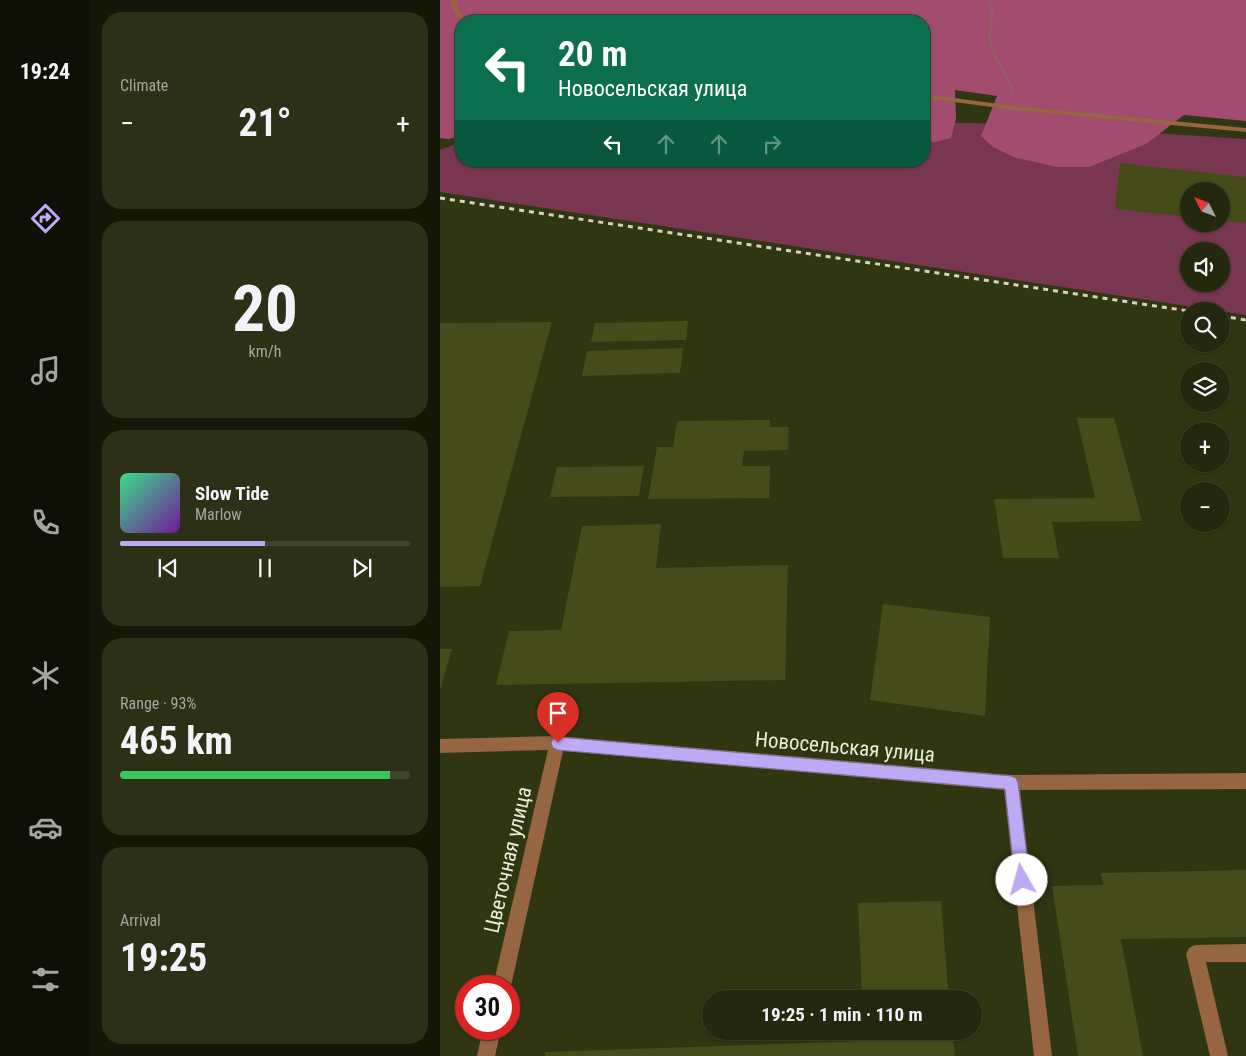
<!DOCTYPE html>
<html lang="en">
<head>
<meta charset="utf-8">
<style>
  :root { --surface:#24280e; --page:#2c3017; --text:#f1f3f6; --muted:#a3a69e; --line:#41442e; --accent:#bea9f5 }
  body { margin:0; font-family:"Roboto Condensed",sans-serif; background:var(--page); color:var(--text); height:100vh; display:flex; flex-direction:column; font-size:19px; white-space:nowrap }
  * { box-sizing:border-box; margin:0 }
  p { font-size:16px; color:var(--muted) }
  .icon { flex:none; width:28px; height:28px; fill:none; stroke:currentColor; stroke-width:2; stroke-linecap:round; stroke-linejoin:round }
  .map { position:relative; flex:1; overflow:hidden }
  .details { display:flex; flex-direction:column; gap:12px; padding:12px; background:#141608; width:350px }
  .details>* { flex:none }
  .guide { position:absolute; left:15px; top:15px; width:475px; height:152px; border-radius:20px; box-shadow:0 1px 4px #0004,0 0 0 1px var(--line); background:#0b6e4f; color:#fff; overflow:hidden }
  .needle { width:32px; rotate:312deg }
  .controls { position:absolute; left:740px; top:182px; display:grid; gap:10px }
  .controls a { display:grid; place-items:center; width:50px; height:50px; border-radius:50%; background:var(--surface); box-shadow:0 1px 4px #0004,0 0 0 1px var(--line); font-size:25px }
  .speed { position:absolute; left:15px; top:975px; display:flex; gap:10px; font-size:25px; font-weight:700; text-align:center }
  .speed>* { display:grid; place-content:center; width:65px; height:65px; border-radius:50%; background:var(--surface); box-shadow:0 1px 4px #0004,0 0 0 1px var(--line); line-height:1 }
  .speed .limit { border:8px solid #d22; background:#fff; color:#111 }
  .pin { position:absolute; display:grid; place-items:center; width:42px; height:42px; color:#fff; margin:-51px -21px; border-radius:50% 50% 50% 0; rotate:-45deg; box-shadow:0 0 5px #0007 }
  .pin .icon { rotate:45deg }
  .me { position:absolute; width:55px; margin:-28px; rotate:353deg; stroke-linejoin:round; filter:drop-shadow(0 0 4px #0008) }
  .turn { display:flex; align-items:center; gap:18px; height:105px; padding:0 20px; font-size:22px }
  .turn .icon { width:65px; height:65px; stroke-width:2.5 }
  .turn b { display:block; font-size:35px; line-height:42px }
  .lanes { display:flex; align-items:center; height:48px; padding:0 20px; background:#0003; justify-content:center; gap:25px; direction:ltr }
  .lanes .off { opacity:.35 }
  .big { font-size:38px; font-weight:700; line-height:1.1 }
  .details .widget { flex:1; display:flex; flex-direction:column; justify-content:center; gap:8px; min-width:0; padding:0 18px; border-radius:20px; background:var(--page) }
  .details .dial { align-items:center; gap:0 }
  .dial b { font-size:65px; line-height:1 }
  .song { display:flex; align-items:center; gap:15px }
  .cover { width:60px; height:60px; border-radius:8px; background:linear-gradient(135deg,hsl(150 70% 55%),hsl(280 70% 35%)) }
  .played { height:5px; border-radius:2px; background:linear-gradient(90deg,var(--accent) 50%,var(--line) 50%) }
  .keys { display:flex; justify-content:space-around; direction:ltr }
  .heat { display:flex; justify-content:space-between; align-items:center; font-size:28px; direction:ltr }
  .charge { height:8px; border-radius:4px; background:linear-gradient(90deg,#34c759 93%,var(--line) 0) }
  .trip { position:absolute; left:262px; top:990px; width:280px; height:50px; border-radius:25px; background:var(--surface); box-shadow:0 1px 4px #0004,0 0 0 1px var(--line); font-weight:700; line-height:50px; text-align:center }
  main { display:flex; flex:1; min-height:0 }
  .tab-bar { display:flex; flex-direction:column; width:90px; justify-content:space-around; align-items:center; background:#0e1006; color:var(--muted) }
  .tab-bar .icon { width:35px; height:35px }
  .tab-bar .active { color:var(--accent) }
  .tab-bar b { font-size:22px; color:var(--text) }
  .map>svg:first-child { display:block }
</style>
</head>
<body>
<main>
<nav class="tab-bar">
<b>19:24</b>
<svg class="icon active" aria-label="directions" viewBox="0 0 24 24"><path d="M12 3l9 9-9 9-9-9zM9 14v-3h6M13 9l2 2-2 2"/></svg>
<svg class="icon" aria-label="music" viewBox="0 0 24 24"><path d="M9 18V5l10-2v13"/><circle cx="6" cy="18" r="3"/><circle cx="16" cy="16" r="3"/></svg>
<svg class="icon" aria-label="phone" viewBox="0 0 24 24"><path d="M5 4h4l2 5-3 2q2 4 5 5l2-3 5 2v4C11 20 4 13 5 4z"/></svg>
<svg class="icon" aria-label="climate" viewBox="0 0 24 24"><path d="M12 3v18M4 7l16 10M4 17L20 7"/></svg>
<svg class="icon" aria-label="car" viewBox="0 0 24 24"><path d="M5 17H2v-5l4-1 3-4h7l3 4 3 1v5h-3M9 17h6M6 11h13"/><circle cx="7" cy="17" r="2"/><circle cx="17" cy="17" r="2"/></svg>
<svg class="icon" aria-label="filters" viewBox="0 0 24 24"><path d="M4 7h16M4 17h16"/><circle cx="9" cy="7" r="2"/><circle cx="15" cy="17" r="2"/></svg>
</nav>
<section class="details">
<div class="widget"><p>Climate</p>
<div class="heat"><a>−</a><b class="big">21°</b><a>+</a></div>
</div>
<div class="widget dial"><b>20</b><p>km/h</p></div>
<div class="widget">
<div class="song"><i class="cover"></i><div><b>Slow Tide</b><p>Marlow</p></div></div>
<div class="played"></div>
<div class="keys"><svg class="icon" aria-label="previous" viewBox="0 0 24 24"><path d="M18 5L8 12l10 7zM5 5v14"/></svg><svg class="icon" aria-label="pause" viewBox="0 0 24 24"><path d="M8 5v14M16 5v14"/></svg><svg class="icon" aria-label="next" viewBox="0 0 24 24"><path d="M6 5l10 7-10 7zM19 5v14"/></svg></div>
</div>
<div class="widget"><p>Range · 93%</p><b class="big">465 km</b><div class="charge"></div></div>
<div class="widget"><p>Arrival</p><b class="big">19:25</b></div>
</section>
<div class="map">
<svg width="806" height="1056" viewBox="0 0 806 1056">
  <rect width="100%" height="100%" fill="#303512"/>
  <path fill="#793651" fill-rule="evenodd" d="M 484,122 L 575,124 L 806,139 L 806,315 L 0,192 L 0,150 L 21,142 L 21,161 L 484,161 ZM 749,191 L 781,191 L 781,224 L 749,224 ZM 749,251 L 781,251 L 781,284 L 749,284 Z"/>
  <path fill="#a24c6f" d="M 0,0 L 806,0 L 806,121 L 744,115 L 706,144 L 649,167 L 617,167 L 573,157 L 553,147 L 541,136 L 557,96 L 515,90 L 516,119 L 511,138 L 495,142 L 484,142 L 484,21 L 21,21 L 21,137 L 7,139 L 0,138 Z"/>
  <g fill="#454c1a">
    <path d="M 680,163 L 806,177 L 806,223 L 781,221 L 781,191 L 749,191 L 749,217 L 675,209 Z"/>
    <path d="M 248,321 L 246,340 L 151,342 L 155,323 Z"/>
    <path d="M 112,322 L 40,586 L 0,587 L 0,323 Z"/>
    <path d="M 243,348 L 240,373 L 142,376 L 147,351 Z"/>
    <path d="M 637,418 L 674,418 L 702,521 L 612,522 L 619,558 L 563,558 L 554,499 L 655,498 Z"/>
    <path d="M 330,420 L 330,427 L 349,427 L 348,450 L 304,451 L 302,466 L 330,466 L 329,498 L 208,499 L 217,447 L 233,447 L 237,421 Z"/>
    <path d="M 204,466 L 199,496 L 110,497 L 117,467 Z"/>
    <path d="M 221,524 L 216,568 L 348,565 L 345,680 L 56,685 L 69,631 L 121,630 L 142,526 Z"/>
    <path d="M 443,604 L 550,617 L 545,716 L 430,700 Z"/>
    <path d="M 0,649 L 12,649 L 1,687 L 0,687 Z"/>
    <path d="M 806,870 L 806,937 L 681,939 L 703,1056 L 638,1056 L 612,886 L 663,885 L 661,873 Z"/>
    <path d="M 501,901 L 509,999 L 422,999 L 418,903 Z"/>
    <path d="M 423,1031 L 512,1031 L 515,1056 L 105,1056 L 105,1052 L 423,1041 Z"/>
  </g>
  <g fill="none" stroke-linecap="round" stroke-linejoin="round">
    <path stroke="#767b5d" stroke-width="2" stroke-dasharray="1 1" stroke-linecap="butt" d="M 549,0 C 557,15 547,30 551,46 C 556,63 569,75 572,92"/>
    <g fill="#966541" fill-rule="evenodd">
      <path d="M 10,0 L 16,0 L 18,8 L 27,21 L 21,22 L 12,8 Z"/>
      <path d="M 484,94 L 574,106 L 806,128 L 806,132 L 574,110 L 484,98 Z"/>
      <path d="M 117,736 L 571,775 L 806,773 L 806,789 L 580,790 L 612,1056 L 594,1056 L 564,790 L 123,751 L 71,986 L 69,991 L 69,986 L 53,986 L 108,750 L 0,753 L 0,739 Z"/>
      <path d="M 806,944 L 806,962 L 766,962 L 788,1056 L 770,1056 L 746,954 L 749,948 L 755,945 Z"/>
      <path d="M 43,1029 L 61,1029 L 55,1056 L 37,1056 Z"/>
    </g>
    <g stroke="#d1d5c0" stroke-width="3" stroke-dasharray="5 5" stroke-linecap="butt">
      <path d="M 0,198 L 749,311"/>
      <path d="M 781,316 L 806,320"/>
    </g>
  </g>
  <path fill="#bea9f5" stroke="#7c6e9f" d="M 118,737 L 571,776 L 576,778 L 578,783 L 590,880 L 588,886 L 582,888 L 577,886 L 575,880 L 565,789 L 118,750 L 113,748 L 111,743 L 113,739 Z"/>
  <g text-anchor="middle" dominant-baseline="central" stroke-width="5" stroke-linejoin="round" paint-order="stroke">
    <g font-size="21" fill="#e8ecd8" stroke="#303512">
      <text transform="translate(405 747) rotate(5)">Новосельская улица</text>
      <text transform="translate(68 860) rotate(-77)">Цветочная улица</text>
    </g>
  </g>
</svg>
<div class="controls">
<a><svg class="needle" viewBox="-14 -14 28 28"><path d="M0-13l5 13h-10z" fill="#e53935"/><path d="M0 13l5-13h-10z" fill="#a3a69e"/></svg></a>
<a><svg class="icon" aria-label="sound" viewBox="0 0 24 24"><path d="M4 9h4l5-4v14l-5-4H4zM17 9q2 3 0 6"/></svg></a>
<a><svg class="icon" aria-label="search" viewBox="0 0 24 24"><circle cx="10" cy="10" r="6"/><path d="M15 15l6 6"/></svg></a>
<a><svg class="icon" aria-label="layers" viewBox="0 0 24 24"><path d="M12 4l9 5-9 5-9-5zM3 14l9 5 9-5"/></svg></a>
<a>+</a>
<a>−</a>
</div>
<div class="speed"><div class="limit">30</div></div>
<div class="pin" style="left:118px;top:743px;background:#d93025"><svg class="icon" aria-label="arrive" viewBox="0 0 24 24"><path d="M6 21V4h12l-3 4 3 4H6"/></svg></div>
<svg class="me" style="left:582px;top:880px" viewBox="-20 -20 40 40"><circle r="19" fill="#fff"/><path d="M0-13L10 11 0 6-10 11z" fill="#bea9f5"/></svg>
<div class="trip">19:25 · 1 min · 110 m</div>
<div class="guide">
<div class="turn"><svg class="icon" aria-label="left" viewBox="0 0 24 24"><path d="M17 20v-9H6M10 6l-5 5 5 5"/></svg><div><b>20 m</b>Новосельская улица</div></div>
<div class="lanes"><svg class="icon" aria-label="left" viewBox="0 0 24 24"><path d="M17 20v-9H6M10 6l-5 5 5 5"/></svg><svg class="icon off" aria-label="ahead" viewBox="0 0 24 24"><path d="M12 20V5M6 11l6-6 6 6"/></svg><svg class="icon off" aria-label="ahead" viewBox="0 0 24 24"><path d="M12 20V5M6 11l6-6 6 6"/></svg><svg class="icon off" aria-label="right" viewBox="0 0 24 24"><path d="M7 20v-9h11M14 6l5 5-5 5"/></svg></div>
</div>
</div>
</main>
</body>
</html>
